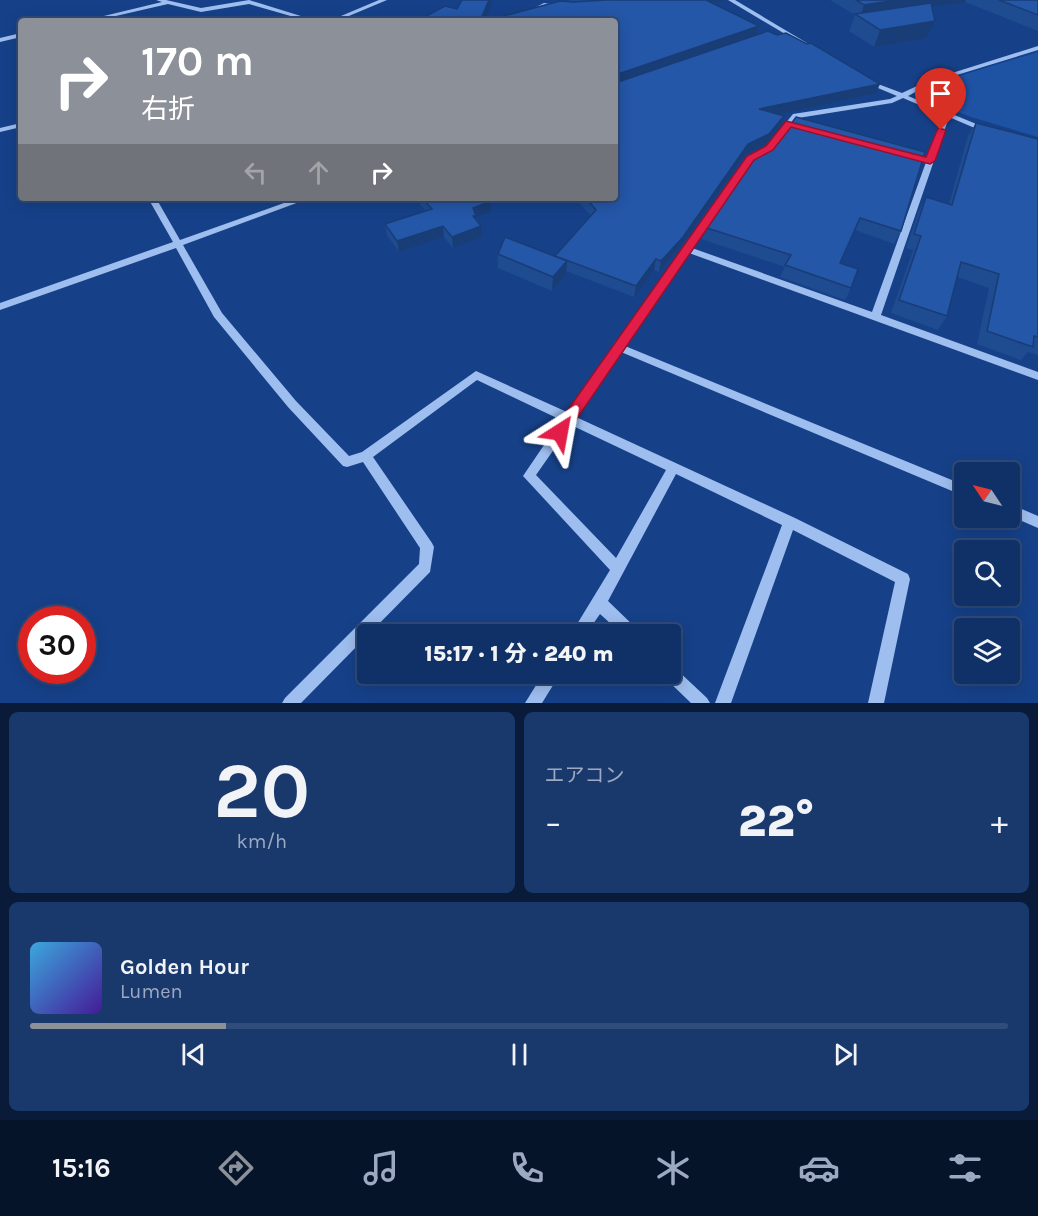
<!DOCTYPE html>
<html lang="ja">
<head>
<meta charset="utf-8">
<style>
  :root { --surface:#103167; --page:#19396d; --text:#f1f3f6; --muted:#9ca9c0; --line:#304c7b; --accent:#8c9099 }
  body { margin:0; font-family:Karla,"Noto Sans JP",sans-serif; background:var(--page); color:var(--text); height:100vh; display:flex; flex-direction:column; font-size:22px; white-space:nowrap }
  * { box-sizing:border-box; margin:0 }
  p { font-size:20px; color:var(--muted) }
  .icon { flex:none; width:33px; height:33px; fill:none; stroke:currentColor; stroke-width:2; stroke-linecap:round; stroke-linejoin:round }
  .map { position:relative; height:703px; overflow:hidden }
  .panel { display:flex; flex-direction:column; gap:9px; padding:9px; background:#091b39; flex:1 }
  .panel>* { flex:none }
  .hud { position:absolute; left:18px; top:18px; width:600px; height:183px; border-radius:6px; box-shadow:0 3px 15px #0003,0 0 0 2px var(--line); background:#8c9099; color:#fff; overflow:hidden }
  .needle { width:39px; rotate:305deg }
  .fabs { position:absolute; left:954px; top:462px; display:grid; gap:12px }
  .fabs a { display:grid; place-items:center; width:66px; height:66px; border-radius:6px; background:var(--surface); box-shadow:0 3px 15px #0003,0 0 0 2px var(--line); font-size:30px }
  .speed { position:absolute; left:18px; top:606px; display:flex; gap:12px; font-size:30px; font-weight:700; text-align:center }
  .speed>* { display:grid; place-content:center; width:78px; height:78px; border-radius:50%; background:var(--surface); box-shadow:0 3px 15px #0003,0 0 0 2px var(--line); line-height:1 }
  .speed .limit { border:9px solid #d22; background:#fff; color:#111 }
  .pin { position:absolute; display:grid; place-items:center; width:51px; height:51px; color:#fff; margin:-62px -26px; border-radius:50% 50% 50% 0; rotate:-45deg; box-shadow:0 0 6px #0007 }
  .pin .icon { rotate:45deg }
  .me { position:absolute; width:66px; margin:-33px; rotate:34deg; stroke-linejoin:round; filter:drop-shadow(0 0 4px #0008) }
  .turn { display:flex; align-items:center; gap:21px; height:126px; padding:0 24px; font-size:27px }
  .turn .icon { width:78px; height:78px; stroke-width:2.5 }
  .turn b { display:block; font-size:42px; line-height:51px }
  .lanes { display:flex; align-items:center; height:57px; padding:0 24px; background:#0003; justify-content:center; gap:30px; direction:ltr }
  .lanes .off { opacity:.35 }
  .big { font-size:45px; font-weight:800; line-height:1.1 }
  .panel .widget { flex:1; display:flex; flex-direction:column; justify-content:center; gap:9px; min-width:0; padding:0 21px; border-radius:9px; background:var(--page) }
  .panel .dial { align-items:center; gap:0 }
  .dial b { font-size:78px; line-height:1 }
  .song { display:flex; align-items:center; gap:18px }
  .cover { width:72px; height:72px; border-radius:9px; background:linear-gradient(135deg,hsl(200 70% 55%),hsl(260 70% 35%)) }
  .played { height:6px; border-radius:3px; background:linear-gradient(90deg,var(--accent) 20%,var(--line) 20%) }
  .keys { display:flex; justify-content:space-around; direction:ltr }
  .heat { display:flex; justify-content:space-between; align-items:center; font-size:33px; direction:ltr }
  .panel .tiles { flex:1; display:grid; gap:9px; grid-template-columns:1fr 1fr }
  .widget:last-child { grid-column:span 2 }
  .trip { position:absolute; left:357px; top:624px; width:324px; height:60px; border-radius:6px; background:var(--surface); box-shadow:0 3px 15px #0003,0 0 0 2px var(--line); font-weight:800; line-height:60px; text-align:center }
  .dock { display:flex; height:96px; justify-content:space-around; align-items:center; background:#061429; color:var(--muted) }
  .dock .icon { width:42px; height:42px }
  .dock .current { color:var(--accent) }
  .dock b { font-size:27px; color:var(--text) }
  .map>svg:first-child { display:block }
</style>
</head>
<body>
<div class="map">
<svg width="1038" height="703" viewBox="0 0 1038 703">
  <rect width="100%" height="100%" fill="#164189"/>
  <path fill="#1e52a3" d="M 1038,52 L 1038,137 L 971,117 L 921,98 L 917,94 L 936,83 Z"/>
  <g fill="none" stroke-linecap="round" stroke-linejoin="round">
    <g fill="#9ebeef" fill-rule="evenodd">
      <path d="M 156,0 L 166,0 L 201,8 L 249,0 L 317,21 L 308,21 L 249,4 L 201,12 L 168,4 L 94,21 L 83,21 L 162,2 Z"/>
      <path d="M 379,0 L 387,0 L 337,21 L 329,21 Z"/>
      <path d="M 728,0 L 735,0 L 812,46 L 807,47 Z"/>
      <path d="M 544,3 L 566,6 C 559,8 553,5 546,6 C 532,9 523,21 508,21 Z"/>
      <path d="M 21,33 L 21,37 L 0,42 L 0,38 Z"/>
      <path d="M 1038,46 L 1038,50 L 934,82 L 908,96 L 991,130 L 984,132 L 949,117 L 881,315 L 1038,372 L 1038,380 L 689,253 L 625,346 L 964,485 L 964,496 L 621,352 L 576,417 L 795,518 L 908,574 L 910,579 L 884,703 L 868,703 L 895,582 L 793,530 L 731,703 L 715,703 L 782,525 L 676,474 L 608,601 L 637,629 L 639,634 L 622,634 L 600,614 L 586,634 L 571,634 L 610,570 L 523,476 L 561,420 L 477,380 L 373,457 L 432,543 L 434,547 L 430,572 L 301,703 L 282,703 L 285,698 L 419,564 L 420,548 L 363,462 L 347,467 L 343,466 L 288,407 L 214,317 L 176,248 L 0,310 L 0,303 L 173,242 L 148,198 L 156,198 L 180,240 L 298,198 L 310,198 L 183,245 L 222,313 L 296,401 L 349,456 L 362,452 L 476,371 L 567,412 L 747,156 L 767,146 L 793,114 L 890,99 L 897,96 L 866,83 L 866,81 L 870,81 L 902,93 L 930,80 ZM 903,98 L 943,115 L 872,312 L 692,248 L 753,160 L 773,150 L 798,118 L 892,103 ZM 571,425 L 666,470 L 616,558 L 536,475 Z"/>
      <path d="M 21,123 L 21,127 L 0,132 L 0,128 Z"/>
      <path d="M 1010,504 L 1038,516 L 1038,528 L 1010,516 Z"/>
      <path d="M 670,666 L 675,668 L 707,698 L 710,703 L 691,703 L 665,678 L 663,674 L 670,674 Z"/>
      <path d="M 543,674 L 560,674 L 542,703 L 525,703 Z"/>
    </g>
  </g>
  <g fill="#1f4b90">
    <path d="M 569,0 L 726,0 L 712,3 L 759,26 L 756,35 L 876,93 L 778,114 L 784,116 L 781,126 L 766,144 L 745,155 L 680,247 L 659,272 L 654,270 L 634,297 L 566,271 L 566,275 L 552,291 L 498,268 L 498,254 L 555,256 L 591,216 L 575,198 L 615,198 Z"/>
    <path d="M 830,0 L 1038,0 L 1038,31 L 965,2 L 932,7 L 935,21 L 927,38 L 874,47 L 849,31 L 855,15 Z"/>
    <path d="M 976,123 L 1038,139 L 1038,355 L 1028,352 L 1021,360 L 977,344 L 989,288 L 957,277 L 947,316 L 938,330 L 891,313 L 913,250 L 906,248 L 919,211 L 926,197 L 949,204 L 968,136 Z"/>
    <path d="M 758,150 L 901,231 L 894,244 L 855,230 L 840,263 L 851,288 L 845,300 L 780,277 L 785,267 L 701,239 L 704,227 Z"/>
    <path d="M 415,198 L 495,198 L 490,200 L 491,212 L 476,217 L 482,237 L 453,248 L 444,237 L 399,252 L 387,235 L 385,224 L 426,211 Z"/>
  </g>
  <g fill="#193d76">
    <path d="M 489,0 L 492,0 L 492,3 L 484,21 L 480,21 Z"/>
    <path d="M 700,0 L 726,0 L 699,6 Z"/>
    <path d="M 897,0 L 966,0 L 965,2 L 860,18 L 864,5 Z"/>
    <path d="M 935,21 L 927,38 L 874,47 L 880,30 Z"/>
    <path d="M 759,26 L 756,35 L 615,85 L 615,75 Z"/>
    <path d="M 880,84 L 876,93 L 756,119 L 759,109 Z"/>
    <path d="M 784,116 L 781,126 L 766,144 L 745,155 L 680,247 L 659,272 L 661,261 L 748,144 Z"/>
    <path d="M 491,201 L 491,212 L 476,217 L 476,226 L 474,227 L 473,208 Z"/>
    <path d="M 443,226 L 444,237 L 399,252 L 397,241 Z"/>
    <path d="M 481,226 L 482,237 L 453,248 L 452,237 Z"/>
    <path d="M 656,259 L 654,270 L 634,297 L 636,286 Z"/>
    <path d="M 567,261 L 566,275 L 552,291 L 553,277 Z"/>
  </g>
  <g fill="#2457a8" stroke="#193d76" stroke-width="1.5">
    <path d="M 462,0 L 489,0 L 480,21 L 425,21 L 419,20 L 445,6 L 457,9 Z"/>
    <path d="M 606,0 L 706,0 L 759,26 L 615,75 L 615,80 L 615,21 L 485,21 L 560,1 L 574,2 Z"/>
    <path d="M 856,0 L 897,0 L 864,5 Z"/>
    <path d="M 999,0 L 1038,0 L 1038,15 Z"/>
    <path d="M 931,3 L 935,21 L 880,30 L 855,14 Z"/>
    <path d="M 768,31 L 777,35 L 786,33 L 807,44 L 811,43 L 880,84 L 759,109 L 784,116 L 769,134 L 748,144 L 683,237 L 661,261 L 656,259 L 636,286 L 555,256 L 596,210 L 586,198 L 615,198 L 615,83 Z"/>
    <path d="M 796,117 L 925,152 L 901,231 L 860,218 L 840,263 L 858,269 L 851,288 L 785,265 L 791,255 L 704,227 L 758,150 L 779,140 Z"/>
    <path d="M 976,123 L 1038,139 L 1038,337 L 1034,336 L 1033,347 L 987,331 L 999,274 L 961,262 L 947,316 L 899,300 L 921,236 L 914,234 L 926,197 L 952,205 Z"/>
    <path d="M 422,198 L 488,198 L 491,201 L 473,208 L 476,216 L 473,216 L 481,226 L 452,237 L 443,226 L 397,241 L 385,224 L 432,209 Z"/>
    <path d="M 505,237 L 567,261 L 553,277 L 498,254 Z"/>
  </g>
  <path fill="#e11d48" stroke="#92132f" stroke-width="1.5" d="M 786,121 L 926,157 L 938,128 L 946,130 L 935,161 L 930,164 L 791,127 L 773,150 L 754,160 L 565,436 L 555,436 L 553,432 L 555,428 L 747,156 L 766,146 Z"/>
</svg>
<div class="fabs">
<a><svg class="needle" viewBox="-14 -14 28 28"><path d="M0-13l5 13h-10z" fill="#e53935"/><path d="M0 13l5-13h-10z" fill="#9ca9c0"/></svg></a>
<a><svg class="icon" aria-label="search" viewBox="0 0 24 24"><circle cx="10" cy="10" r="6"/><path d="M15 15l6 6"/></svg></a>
<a><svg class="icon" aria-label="layers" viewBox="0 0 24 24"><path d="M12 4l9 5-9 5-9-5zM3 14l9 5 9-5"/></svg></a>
</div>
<div class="speed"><div class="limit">30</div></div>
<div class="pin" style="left:941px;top:130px;background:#d93025"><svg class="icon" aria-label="arrive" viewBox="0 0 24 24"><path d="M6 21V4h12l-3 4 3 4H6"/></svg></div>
<svg class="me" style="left:560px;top:432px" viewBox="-20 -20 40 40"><path d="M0-17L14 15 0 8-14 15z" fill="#e11d48" stroke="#fff" stroke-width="4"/></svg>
<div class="trip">15:17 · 1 分 · 240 m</div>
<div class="hud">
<div class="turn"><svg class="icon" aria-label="right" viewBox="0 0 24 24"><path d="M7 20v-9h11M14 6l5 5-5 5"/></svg><div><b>170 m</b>右折</div></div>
<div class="lanes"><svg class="icon off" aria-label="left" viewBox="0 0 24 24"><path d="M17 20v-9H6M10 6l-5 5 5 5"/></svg><svg class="icon off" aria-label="ahead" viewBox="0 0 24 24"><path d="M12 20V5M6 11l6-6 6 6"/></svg><svg class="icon" aria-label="right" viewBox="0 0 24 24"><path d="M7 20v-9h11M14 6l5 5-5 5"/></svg></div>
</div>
</div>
<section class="panel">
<div class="tiles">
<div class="widget dial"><b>20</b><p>km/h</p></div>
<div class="widget"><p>エアコン</p>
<div class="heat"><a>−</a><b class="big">22°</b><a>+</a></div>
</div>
<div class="widget">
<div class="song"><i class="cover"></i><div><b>Golden Hour</b><p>Lumen</p></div></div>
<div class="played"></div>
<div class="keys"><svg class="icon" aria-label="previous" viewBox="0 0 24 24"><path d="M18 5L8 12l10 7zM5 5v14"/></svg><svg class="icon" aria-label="pause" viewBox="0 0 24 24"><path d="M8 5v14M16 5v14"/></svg><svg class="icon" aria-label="next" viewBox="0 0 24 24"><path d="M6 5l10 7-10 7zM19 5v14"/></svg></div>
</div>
</div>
</section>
<nav class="dock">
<b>15:16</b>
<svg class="icon current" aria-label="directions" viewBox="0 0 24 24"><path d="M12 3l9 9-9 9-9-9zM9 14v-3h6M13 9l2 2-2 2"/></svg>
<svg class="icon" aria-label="music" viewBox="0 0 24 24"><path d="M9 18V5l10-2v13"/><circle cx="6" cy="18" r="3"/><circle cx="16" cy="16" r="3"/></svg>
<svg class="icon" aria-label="phone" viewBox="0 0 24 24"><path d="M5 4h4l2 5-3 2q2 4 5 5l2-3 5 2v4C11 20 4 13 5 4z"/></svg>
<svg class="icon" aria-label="climate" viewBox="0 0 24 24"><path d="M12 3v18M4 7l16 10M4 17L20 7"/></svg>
<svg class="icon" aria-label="car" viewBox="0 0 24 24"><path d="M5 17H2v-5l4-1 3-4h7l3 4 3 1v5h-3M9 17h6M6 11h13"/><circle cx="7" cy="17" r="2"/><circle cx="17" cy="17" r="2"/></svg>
<svg class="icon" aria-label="filters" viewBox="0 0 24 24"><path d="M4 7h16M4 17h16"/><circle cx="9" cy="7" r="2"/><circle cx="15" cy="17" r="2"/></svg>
</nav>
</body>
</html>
